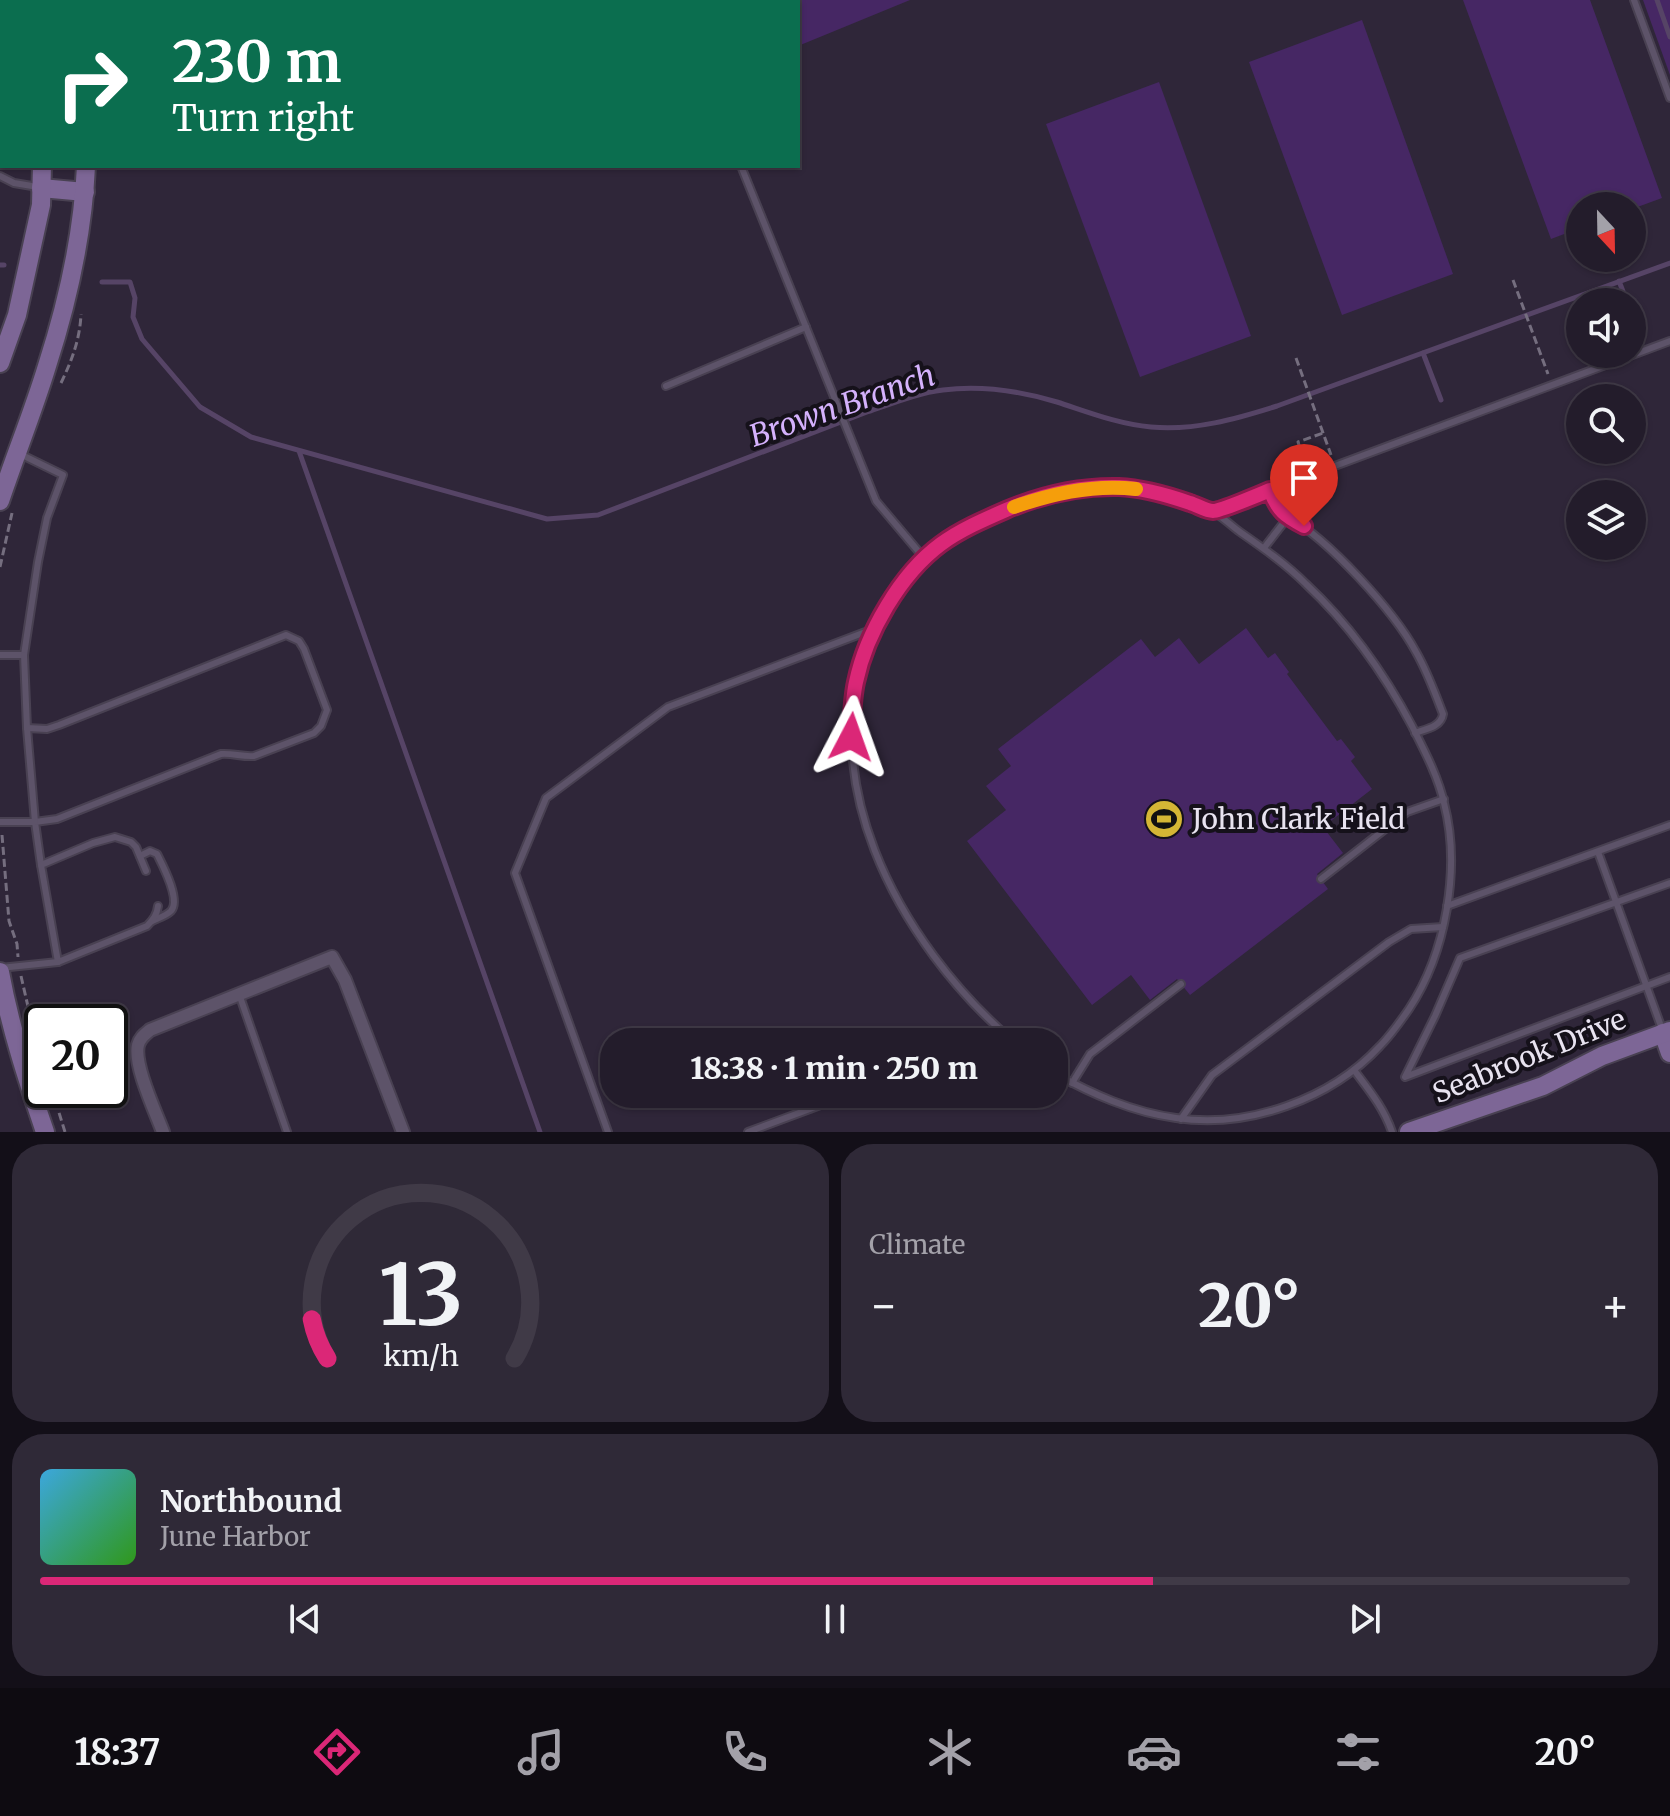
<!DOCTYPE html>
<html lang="en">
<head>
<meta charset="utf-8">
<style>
  :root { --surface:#231c2b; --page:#2f2937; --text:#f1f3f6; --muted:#a3a1a9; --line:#403a47; --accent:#db2777 }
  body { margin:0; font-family:Merriweather,serif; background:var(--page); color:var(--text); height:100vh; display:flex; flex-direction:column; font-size:30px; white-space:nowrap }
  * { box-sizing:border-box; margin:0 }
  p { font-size:26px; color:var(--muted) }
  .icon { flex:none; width:44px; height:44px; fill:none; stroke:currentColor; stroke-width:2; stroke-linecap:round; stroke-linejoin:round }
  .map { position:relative; height:1132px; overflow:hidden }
  .details { display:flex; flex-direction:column; gap:12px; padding:12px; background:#130f18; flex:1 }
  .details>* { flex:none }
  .hud { position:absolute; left:0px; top:0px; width:800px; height:168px; box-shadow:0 2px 6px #0004,0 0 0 2px var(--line); background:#0b6e4f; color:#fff; overflow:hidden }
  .needle { width:52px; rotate:158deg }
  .controls { position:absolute; left:1566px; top:192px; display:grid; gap:16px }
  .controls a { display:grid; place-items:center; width:80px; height:80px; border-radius:50%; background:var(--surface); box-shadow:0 2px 6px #0004,0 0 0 2px var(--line); font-size:40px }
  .speed { position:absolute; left:24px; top:1004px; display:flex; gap:16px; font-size:40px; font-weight:700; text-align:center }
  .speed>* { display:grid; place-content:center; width:104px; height:104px; border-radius:50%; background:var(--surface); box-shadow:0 2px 6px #0004,0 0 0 2px var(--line); line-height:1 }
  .speed .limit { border:4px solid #111; border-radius:12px; background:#fff; color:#111 }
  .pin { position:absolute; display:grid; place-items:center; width:68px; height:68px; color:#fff; margin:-82px -34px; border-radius:50% 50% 50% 0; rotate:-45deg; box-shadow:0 0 8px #0007 }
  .pin .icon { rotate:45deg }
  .me { position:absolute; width:88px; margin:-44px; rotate:4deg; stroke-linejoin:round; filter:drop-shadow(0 0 6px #0008) }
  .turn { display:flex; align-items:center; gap:28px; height:168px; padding:0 40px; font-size:36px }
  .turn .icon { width:104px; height:104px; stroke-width:2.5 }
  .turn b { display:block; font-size:56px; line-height:68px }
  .big { font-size:60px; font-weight:800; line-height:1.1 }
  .details .tile { flex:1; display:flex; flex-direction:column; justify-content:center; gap:12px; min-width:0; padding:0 28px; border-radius:32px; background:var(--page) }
  .details .dial { align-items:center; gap:0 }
  .dial svg { height:208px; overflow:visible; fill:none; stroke:var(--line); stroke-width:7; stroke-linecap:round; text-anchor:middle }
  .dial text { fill:var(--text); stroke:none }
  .song { display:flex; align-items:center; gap:24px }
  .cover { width:96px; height:96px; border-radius:12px; background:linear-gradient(135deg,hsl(200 70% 55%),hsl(110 70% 35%)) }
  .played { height:8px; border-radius:4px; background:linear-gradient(90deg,var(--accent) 70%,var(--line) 70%) }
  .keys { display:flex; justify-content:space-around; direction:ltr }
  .heat { display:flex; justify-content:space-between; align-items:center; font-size:44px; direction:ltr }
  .details .tiles { flex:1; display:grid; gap:12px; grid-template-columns:1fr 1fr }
  .tile:last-child { grid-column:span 2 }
  .trip { position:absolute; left:600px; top:1028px; width:468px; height:80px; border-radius:32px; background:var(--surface); box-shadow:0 2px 6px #0004,0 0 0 2px var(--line); font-weight:800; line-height:80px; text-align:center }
  .tabs { display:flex; height:128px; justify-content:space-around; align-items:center; background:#0e0b11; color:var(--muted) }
  .tabs .icon { width:56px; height:56px }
  .tabs .selected { color:var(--accent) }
  .tabs b { font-size:36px; color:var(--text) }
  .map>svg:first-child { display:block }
</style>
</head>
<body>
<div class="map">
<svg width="1670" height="1132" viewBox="0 0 1670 1132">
  <rect width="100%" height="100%" fill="#2f2639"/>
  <g fill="#462764">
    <path d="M 700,0 L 910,0 L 798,46 L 798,2 L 700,2 Z"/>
    <path d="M 1463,0 L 1590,0 L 1662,198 L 1632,209 L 1632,206 L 1580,206 L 1580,228 L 1551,239 Z"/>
    <path d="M 1643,0 L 1670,0 L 1670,75 Z"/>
    <path d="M 1362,20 L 1453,274 L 1342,315 L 1249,62 Z"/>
    <path d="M 1159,82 L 1251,336 L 1140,377 L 1046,124 Z"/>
    <path d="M 1246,628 L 1268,658 L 1275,653 L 1289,672 L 1287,674 L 1337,741 L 1341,739 L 1355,757 L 1351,761 L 1372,789 L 1323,827 L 1343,853 L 1317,874 L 1328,889 L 1190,995 L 1177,979 L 1150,1000 L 1131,975 L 1092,1005 L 967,841 L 1006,810 L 986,786 L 1011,766 L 998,749 L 1141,639 L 1155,657 L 1179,638 L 1199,664 Z"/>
  </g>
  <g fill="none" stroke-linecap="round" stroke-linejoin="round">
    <g stroke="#564466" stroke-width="5">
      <path d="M 1657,0 L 1670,37"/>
      <path d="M 0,265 L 4,265"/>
      <path d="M 1619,281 L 1627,302"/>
      <path d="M 102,282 L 130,282 L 135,298 L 133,317 L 142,339 L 200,407 L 251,437 L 547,519 L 598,515 L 867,412 C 891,404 917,393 943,390 C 982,385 1020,391 1057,402 C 1088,412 1118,424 1151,427 C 1194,431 1236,419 1277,406 L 1670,263"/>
      <path d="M 1632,316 L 1636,326"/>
      <path d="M 1423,353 L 1441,400"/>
      <path d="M 299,451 L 540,1132"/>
    </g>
    <g stroke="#494152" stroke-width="10">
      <g id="lane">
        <path d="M 674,0 L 675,2"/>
        <path d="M 1634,0 L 1670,98"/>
        <path d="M 741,166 L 876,501 L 924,558"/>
        <path d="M 0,176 L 14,183 L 38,187"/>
        <path d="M 666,386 L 806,327"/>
        <path d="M 1270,490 L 1275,504 L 1288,517"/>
        <path d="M 1214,511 L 1670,341"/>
        <path d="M 1264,548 L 1288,517 C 1328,539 1394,611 1416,652 C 1427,671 1435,693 1443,714 C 1441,727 1426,729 1415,733"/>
        <path d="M 0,655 L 24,655 L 38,562 L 47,518 L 63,475 L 20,454"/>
        <path d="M 27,728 L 47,729 L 59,725 L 286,635 L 299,641 L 304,649 L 327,710 L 321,726 L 314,733 L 254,756 C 242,757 233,753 221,754 L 57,819 L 35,822 L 41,865"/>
        <path d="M 0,822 L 35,822 L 27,728 L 24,655"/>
        <path d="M 1598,852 L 1662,1029"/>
        <path d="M 140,856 L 150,851 L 157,854 C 163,866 181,900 171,911 C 166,916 158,918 152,921"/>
        <path d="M 146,871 L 136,847 L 131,842 L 115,837 L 93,843 L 41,865 L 58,962 L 147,926 C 153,920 157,915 158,906"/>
        <path d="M 1321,879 L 1407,812 L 1444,799"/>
        <path d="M 1670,883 L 1460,958 L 1435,1016 L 1405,1077 L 1670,977"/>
        <path d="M 1447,906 L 1670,825"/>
        <path d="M 0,968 L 58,962"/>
        <path d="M 239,994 L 287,1132"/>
        <path d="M 990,1042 L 1007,1036"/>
        <path d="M 1014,1042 C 899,944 802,769 880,621 C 913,556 959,524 1028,502 C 1088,483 1152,483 1210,510 C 1221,515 1230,525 1240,532 C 1263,548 1286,564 1306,584 C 1350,625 1384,673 1412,726 C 1424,750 1438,776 1444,803 C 1461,868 1446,953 1409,1009 C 1400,1022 1391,1035 1380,1046 C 1331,1099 1248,1129 1176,1118 C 1132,1112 1092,1094 1054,1073"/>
        <path d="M 1354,1070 C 1369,1090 1384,1108 1392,1132"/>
        <path d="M 1072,1083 L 1090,1054 L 1181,984"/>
        <path d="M 1181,1119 L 1212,1075 L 1389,942 L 1411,929 L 1443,927"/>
        <path d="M 608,1132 L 515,873 L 546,798 L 668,707 L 876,628"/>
        <path d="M 748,1132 L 850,1094"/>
      </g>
    </g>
    <g stroke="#494152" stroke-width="16">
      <path id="street" d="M 163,1132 C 156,1113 133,1064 138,1045 C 140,1038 144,1035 150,1030 L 332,957 L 345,980 L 403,1132"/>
    </g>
    <g stroke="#494152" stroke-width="22">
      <g id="secondary">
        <path d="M 30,0 L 31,2"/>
        <path d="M 73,0 L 73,2"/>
        <path d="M 41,188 L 85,192"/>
        <path d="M 0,363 L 17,315 L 41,205 L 42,166"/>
        <path d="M 0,501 C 15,456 33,412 47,366 C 67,304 83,232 86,166"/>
        <path d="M 0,972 C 10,1027 27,1079 45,1132"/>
        <path d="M 1663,1033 L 1670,1053"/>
        <path d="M 1409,1132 L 1543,1086 L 1602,1056 L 1670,1031"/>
      </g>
    </g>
    <g stroke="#756e7f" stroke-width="3" stroke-dasharray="8 4" stroke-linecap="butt">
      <path d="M 1513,280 L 1548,374"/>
      <path d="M 1296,358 L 1331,455"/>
      <path d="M 61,383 C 72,360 80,339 81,314"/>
      <path d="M 1300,448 L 1298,442 L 1323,433"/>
      <path d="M 0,567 L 12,513"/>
      <path d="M 2,835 L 9,921 L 17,944 L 18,957"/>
      <path d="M 21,976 L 32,1024 L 42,1057"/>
      <path d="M 52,1090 L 65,1132"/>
    </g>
    <use href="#lane" stroke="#5d5369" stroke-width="6"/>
    <use href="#street" stroke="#5d5369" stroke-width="12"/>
    <use href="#secondary" stroke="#7d6696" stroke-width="18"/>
  </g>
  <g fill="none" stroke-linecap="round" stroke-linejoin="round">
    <g stroke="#8e194d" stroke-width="20">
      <path id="route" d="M 851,737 C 852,719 852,700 856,682 C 866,634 900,574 941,544 C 960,530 983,520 1006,510 C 1041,495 1080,486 1119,487 C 1143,488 1167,495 1190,503 C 1197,505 1206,511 1213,511 C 1220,511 1261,494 1270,490 C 1278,511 1285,516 1304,526"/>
    </g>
    <use href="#route" stroke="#db2777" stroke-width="14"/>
    <path stroke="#f59e0b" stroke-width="14" d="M 1014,507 C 1053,493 1094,484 1136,489"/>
  </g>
  <defs>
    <g id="stadium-disc" transform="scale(2)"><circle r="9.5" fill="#d4b635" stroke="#15111a"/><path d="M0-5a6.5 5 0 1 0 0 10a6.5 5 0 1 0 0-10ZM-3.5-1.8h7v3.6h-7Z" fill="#111"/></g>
  </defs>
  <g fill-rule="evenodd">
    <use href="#stadium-disc" x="1164" y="819"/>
  </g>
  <g text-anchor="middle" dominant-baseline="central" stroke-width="8" stroke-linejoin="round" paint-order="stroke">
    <g font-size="28" fill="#e8e3f0" stroke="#15111a" text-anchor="start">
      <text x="1192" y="819">John Clark Field</text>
    </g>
    <g font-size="28" fill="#e8e3f0" stroke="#15111a">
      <text transform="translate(1529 1056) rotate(-22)">Seabrook Drive</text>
    </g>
    <g font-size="30" font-style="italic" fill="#d4b1fc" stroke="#15111a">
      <text transform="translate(842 405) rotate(-19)">Brown Branch</text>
    </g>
  </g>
</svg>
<div class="controls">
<a><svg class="needle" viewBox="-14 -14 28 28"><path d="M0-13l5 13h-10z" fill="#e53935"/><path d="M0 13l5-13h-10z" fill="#a3a1a9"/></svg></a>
<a><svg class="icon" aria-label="sound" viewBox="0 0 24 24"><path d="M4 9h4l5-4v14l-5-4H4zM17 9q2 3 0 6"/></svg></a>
<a><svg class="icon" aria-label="search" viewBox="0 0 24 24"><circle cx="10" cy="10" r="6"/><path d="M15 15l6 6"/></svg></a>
<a><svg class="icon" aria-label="layers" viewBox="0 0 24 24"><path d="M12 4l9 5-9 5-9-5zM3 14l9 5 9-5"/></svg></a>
</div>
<div class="speed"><div class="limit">20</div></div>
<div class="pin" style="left:1304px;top:526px;background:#d93025"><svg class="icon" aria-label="arrive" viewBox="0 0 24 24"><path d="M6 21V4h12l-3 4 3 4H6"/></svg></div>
<svg class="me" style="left:851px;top:737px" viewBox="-20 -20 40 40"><path d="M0-17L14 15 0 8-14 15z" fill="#db2777" stroke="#fff" stroke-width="4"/></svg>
<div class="trip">18:38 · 1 min · 250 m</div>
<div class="hud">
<div class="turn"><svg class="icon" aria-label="right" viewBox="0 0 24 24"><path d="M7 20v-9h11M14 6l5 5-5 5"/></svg><div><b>230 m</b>Turn right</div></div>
</div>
</div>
<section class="details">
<div class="tiles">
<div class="tile dial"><svg viewBox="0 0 100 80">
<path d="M14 69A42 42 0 1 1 86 69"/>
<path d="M14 69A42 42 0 0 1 8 54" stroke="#db2777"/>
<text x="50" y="56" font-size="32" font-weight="700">13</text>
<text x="50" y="72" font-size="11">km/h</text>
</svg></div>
<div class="tile"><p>Climate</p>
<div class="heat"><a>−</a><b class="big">20°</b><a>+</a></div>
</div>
<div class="tile">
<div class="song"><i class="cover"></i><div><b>Northbound</b><p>June Harbor</p></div></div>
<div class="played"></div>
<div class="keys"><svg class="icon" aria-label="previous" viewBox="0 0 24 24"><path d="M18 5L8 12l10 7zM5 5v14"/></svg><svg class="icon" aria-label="pause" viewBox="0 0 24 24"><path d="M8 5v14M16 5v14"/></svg><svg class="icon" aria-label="next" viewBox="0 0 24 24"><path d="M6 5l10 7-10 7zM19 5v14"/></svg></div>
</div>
</div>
</section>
<nav class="tabs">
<b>18:37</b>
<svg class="icon selected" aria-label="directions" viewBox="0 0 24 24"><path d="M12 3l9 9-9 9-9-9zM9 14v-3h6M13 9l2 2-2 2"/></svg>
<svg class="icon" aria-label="music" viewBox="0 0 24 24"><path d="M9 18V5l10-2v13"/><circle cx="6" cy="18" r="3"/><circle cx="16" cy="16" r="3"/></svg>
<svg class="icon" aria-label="phone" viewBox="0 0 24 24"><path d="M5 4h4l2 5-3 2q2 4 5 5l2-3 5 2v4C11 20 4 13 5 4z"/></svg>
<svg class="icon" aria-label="climate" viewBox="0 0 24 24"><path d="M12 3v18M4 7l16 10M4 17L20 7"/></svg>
<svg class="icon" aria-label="car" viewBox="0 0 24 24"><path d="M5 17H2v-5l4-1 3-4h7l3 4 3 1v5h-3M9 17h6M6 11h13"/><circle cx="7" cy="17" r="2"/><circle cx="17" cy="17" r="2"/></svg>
<svg class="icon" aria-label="filters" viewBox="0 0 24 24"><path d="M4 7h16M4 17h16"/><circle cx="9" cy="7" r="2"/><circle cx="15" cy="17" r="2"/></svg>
<b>20°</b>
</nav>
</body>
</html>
